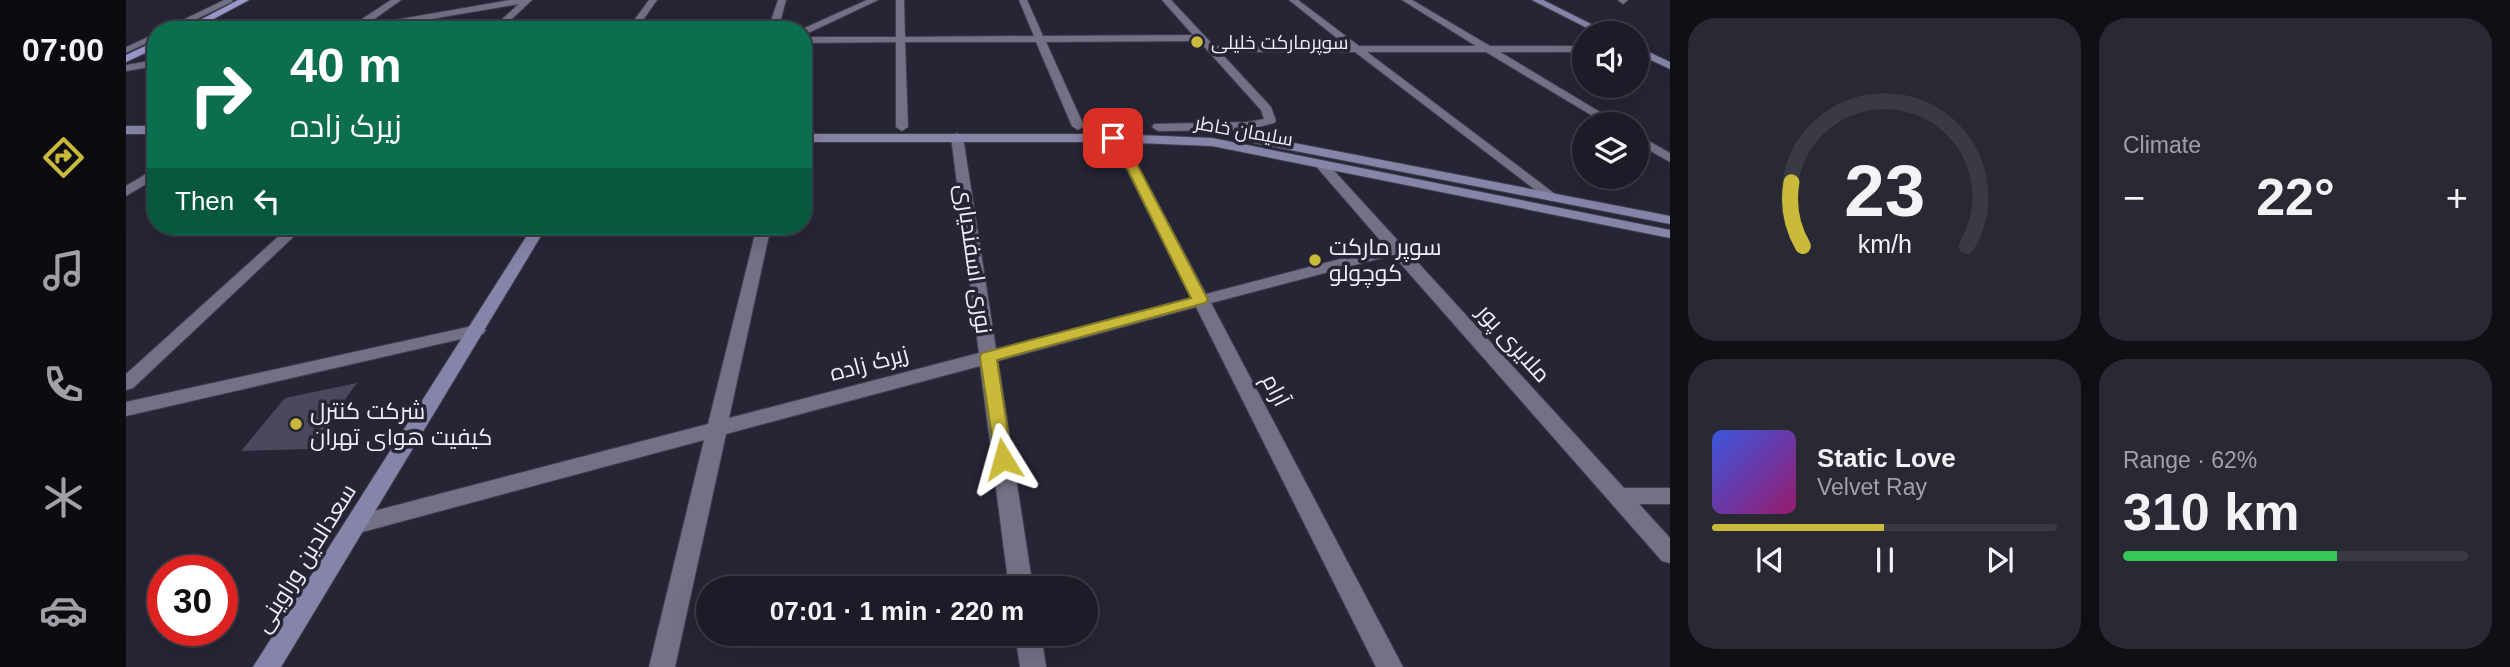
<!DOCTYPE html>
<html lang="en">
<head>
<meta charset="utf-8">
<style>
  :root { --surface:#1c1c28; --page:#292934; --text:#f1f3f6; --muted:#a0a1a8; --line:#3a3a45; --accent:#caba3a }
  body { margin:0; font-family:Helvetica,Cairo,sans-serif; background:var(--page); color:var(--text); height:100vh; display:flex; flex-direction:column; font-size:26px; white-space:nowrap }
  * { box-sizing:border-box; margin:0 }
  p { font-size:23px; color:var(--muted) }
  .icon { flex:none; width:38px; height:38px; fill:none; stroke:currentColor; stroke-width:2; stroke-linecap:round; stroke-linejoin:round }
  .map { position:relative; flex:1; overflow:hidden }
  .panel { display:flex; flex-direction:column; gap:18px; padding:18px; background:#0f0f16; width:840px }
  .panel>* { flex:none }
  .banner { position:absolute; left:21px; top:21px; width:665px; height:214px; border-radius:28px; box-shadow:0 7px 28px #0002,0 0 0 2px var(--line); background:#0b6e4f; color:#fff; overflow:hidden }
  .tools { position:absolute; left:1446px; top:21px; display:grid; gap:14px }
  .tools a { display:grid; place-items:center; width:77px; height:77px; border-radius:50%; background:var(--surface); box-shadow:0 7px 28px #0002,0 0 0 2px var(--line); font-size:35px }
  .speed { position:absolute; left:21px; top:555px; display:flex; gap:14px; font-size:35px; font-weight:700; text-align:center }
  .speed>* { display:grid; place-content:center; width:91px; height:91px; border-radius:50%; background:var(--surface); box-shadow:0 7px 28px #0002,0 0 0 2px var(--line); line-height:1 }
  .speed .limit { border:10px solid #d22; background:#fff; color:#111 }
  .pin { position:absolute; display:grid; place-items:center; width:60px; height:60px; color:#fff; margin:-30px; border-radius:14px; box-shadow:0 4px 10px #0006 }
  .me { position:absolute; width:77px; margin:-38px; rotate:352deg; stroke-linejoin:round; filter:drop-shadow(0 0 5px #0008) }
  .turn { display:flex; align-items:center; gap:24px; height:147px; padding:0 28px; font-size:32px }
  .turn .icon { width:91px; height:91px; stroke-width:2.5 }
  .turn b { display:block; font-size:49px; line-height:60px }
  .then { display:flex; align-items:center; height:66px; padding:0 28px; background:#0003; gap:14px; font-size:26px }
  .big { font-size:52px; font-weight:700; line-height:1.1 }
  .panel .card { flex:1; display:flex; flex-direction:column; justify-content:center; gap:10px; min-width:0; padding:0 24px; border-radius:28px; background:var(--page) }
  .panel .dial { align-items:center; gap:0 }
  .dial svg { height:182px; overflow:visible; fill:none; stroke:var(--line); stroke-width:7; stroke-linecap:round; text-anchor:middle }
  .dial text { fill:var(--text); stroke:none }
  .song { display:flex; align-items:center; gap:21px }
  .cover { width:84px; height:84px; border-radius:10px; background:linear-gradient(135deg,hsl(230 70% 55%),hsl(320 70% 35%)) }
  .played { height:7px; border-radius:4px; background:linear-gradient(90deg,var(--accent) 50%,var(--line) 50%) }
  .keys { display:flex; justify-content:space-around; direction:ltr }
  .heat { display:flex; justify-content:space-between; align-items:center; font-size:38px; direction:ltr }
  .charge { height:10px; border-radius:5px; background:linear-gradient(90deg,#34c759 62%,var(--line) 0) }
  .panel .tiles { flex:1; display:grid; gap:18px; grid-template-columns:repeat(2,1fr) }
  .trip { position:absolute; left:570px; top:576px; width:402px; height:70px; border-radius:35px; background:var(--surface); box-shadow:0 7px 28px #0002,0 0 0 2px var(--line); font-weight:700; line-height:70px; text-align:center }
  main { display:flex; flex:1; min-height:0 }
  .tabs { display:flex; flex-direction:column; width:126px; justify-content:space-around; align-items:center; background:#0b0b10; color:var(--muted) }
  .tabs .icon { width:49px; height:49px }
  .tabs .active { color:var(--accent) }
  .tabs b { font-size:32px; color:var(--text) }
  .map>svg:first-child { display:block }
</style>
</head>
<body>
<main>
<nav class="tabs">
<b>07:00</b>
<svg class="icon active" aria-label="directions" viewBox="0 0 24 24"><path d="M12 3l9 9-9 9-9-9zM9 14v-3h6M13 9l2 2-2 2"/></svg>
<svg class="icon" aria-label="music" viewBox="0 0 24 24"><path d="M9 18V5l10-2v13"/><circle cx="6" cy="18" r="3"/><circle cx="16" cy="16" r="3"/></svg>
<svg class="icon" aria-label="phone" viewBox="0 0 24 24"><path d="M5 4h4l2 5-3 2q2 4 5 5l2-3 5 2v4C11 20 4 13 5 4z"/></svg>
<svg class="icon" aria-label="climate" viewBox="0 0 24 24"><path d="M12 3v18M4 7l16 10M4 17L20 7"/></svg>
<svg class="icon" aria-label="car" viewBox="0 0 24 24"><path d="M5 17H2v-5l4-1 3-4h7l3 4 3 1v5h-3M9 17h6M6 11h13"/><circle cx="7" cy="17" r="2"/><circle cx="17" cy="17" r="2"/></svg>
</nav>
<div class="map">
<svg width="1544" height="667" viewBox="0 0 1544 667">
  <rect width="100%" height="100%" fill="#262536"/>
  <path fill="#4a495b" d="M 231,383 L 183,449 L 115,451 L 159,398 Z"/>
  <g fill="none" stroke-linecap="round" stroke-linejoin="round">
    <g stroke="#403f4d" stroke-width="7">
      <g id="service">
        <path d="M 42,30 L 104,0"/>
        <path d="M 0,50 L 30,36"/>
      </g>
    </g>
    <g stroke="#403f4d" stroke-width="2">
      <g id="minor">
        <path d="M 265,0 L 275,0 L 240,25 L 384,0 L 406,0 L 374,30 L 364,30 L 393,4 L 241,30 L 220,30 L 229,26 L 230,23 Z"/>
        <path d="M 523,0 L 531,0 L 510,30 L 501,30 Z"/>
        <path d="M 652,0 L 660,0 L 652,30 L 642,30 Z"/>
        <path d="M 741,0 L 752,0 L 680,34 L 677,35 L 677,30 L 674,30 Z"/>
        <path d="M 770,0 L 778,0 L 779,37 L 908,36 L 893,0 L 901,0 L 917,36 L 1067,35 L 1036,0 L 1045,0 L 1088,46 L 1221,46 L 1163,0 L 1172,0 L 1233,46 L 1350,46 L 1276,0 L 1286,0 L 1364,46 L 1458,46 L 1458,52 L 1374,52 L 1494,124 L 1480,124 L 1360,52 L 1241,52 L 1429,194 L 1429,200 L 1424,201 L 1229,52 L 1094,52 L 1145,107 L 1150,121 L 1148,123 L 1121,130 L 1032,131 L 1026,127 L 1028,124 L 1121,122 L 1138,119 L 1135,110 L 1073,41 L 920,42 L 958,126 L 952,130 L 946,126 L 910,42 L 779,42 L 782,127 L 776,131 L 770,127 L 770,42 L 677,43 L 677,37 L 770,37 Z"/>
        <path d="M 1492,0 L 1501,0 L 1501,1 L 1497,4 Z"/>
        <path d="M 30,60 L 30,66 L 0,71 L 0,65 Z"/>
        <path d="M 831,133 L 837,137 L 870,349 L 1065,298 L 991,150 L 981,138 L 983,135 L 991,135 L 1003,149 L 1080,294 L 1260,247 L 1189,165 L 1190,162 L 1200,162 L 1498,488 L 1544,488 L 1544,504 L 1513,504 L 1544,538 L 1544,563 L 1536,561 L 1267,255 L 1085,303 L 1277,667 L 1250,667 L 1070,307 L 872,361 L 907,588 L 883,588 L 854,366 L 600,434 L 549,667 L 523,667 L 578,440 L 229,534 L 221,531 L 218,525 L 221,519 L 229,516 L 582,424 L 631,226 L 645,226 L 603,418 L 853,353 L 825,137 Z"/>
        <path d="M 1510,134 L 1544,153 L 1544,162 L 1510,143 Z"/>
        <path d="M 30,168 L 30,178 L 0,196 L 0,186 Z"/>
        <path d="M 164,226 L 179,226 L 7,388 L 0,390 L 0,374 Z"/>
        <path d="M 351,325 L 360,330 L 357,334 L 0,416 L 0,402 Z"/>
        <path d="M 889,634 L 915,634 L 920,667 L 894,667 Z"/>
      </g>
    </g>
    <g stroke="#403f4d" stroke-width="2">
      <g id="secondary">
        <path d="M 1406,0 L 1417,0 L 1483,33 L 1471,33 Z"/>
        <path d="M 1510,46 L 1544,62 L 1544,69 L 1510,53 Z"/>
        <rect x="0" y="126" width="30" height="8"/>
        <path d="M 677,134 L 987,134 L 1086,138 L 1544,230 L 1544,238 L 1086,146 L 987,142 L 677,142 Z"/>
        <path d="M 1132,136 L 1544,216 L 1544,224 L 1128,143 L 1128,137 Z"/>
        <path d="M 407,226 L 421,226 L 155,667 L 127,667 Z"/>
      </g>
    </g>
    <g stroke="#403f4d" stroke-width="2">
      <g id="primary">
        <path d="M 112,0 L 123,0 L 67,30 L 55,30 Z"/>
        <path d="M 30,41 L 30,48 L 0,62 L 0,55 Z"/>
      </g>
    </g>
    <use href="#service" stroke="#727185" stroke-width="5"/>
    <use href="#minor" fill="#727185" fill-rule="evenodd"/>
    <use href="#secondary" fill="#8784a9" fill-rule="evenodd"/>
    <use href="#primary" fill="#9c98cd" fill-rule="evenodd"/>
  </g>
  <path fill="#caba3a" stroke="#837926" stroke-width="2" d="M 987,134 L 1003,149 L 1082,300 L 1079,303 L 871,360 L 886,459 L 883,464 L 870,464 L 854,357 L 856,353 L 1065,298 L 992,150 L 982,138 Z"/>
  <g fill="#caba3a" stroke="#262536" stroke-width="2.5">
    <circle cx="1071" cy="42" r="7"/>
    <circle cx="1189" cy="260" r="7"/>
    <circle cx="170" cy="424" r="7"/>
  </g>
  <g text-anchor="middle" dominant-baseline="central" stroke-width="7" stroke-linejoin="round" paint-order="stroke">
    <g font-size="19" fill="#eeeef9" stroke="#262536" text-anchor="start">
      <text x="1085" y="42">سوپرمارکت خلیلی</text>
    </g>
    <g font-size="19" fill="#eeeef9" stroke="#262536">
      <text transform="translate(1118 131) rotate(10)">سلیمان خاطر</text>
    </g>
    <g font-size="23" fill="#eeeef9" stroke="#262536" text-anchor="start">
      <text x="1203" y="247">سوپر مارکت<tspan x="1203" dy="26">کوچولو</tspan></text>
      <text x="184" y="411">شرکت کنترل<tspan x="184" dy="26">کیفیت هوای تهران</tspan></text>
    </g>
    <g font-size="23" fill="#eeeef9" stroke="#262536">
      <text transform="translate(848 259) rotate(82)">نوری اسفندیاری</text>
      <text transform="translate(1388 343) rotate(48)">ملایری پور</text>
      <text transform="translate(743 363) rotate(-15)">زیرک زاده</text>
      <text transform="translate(1150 390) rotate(63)">آرام</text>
      <text transform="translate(179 558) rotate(-58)">سعدالدین وراوینی</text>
    </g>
  </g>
</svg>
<div class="tools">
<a><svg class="icon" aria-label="sound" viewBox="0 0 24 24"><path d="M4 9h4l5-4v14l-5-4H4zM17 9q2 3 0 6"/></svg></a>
<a><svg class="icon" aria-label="layers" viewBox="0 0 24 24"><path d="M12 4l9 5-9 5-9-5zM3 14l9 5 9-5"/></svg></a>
</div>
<div class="speed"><div class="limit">30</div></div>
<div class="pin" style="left:987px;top:138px;background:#d93025"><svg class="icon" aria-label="arrive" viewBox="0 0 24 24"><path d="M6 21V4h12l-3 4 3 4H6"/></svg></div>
<svg class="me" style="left:877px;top:459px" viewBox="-20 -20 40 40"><path d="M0-17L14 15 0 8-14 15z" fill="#caba3a" stroke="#fff" stroke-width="4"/></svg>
<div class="trip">07:01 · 1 min · 220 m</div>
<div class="banner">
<div class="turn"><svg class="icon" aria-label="right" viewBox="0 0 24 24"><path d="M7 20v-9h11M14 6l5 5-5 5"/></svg><div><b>40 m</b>زیرک زاده</div></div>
<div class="then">Then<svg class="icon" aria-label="left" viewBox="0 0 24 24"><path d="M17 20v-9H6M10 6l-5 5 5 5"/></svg></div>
</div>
</div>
<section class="panel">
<div class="tiles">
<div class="card dial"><svg viewBox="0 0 100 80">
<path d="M14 69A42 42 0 1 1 86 69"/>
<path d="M14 69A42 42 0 0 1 9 41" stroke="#caba3a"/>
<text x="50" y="56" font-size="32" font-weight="700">23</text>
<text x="50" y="72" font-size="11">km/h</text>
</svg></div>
<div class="card"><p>Climate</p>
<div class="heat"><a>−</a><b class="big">22°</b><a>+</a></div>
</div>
<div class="card">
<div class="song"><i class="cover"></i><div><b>Static Love</b><p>Velvet Ray</p></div></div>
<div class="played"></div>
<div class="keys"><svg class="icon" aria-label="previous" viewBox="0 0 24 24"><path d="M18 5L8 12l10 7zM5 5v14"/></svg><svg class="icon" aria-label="pause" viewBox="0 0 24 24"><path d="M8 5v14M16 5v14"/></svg><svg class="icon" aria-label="next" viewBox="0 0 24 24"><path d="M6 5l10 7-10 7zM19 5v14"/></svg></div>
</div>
<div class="card"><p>Range · 62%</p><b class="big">310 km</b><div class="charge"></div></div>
</div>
</section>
</main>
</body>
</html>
